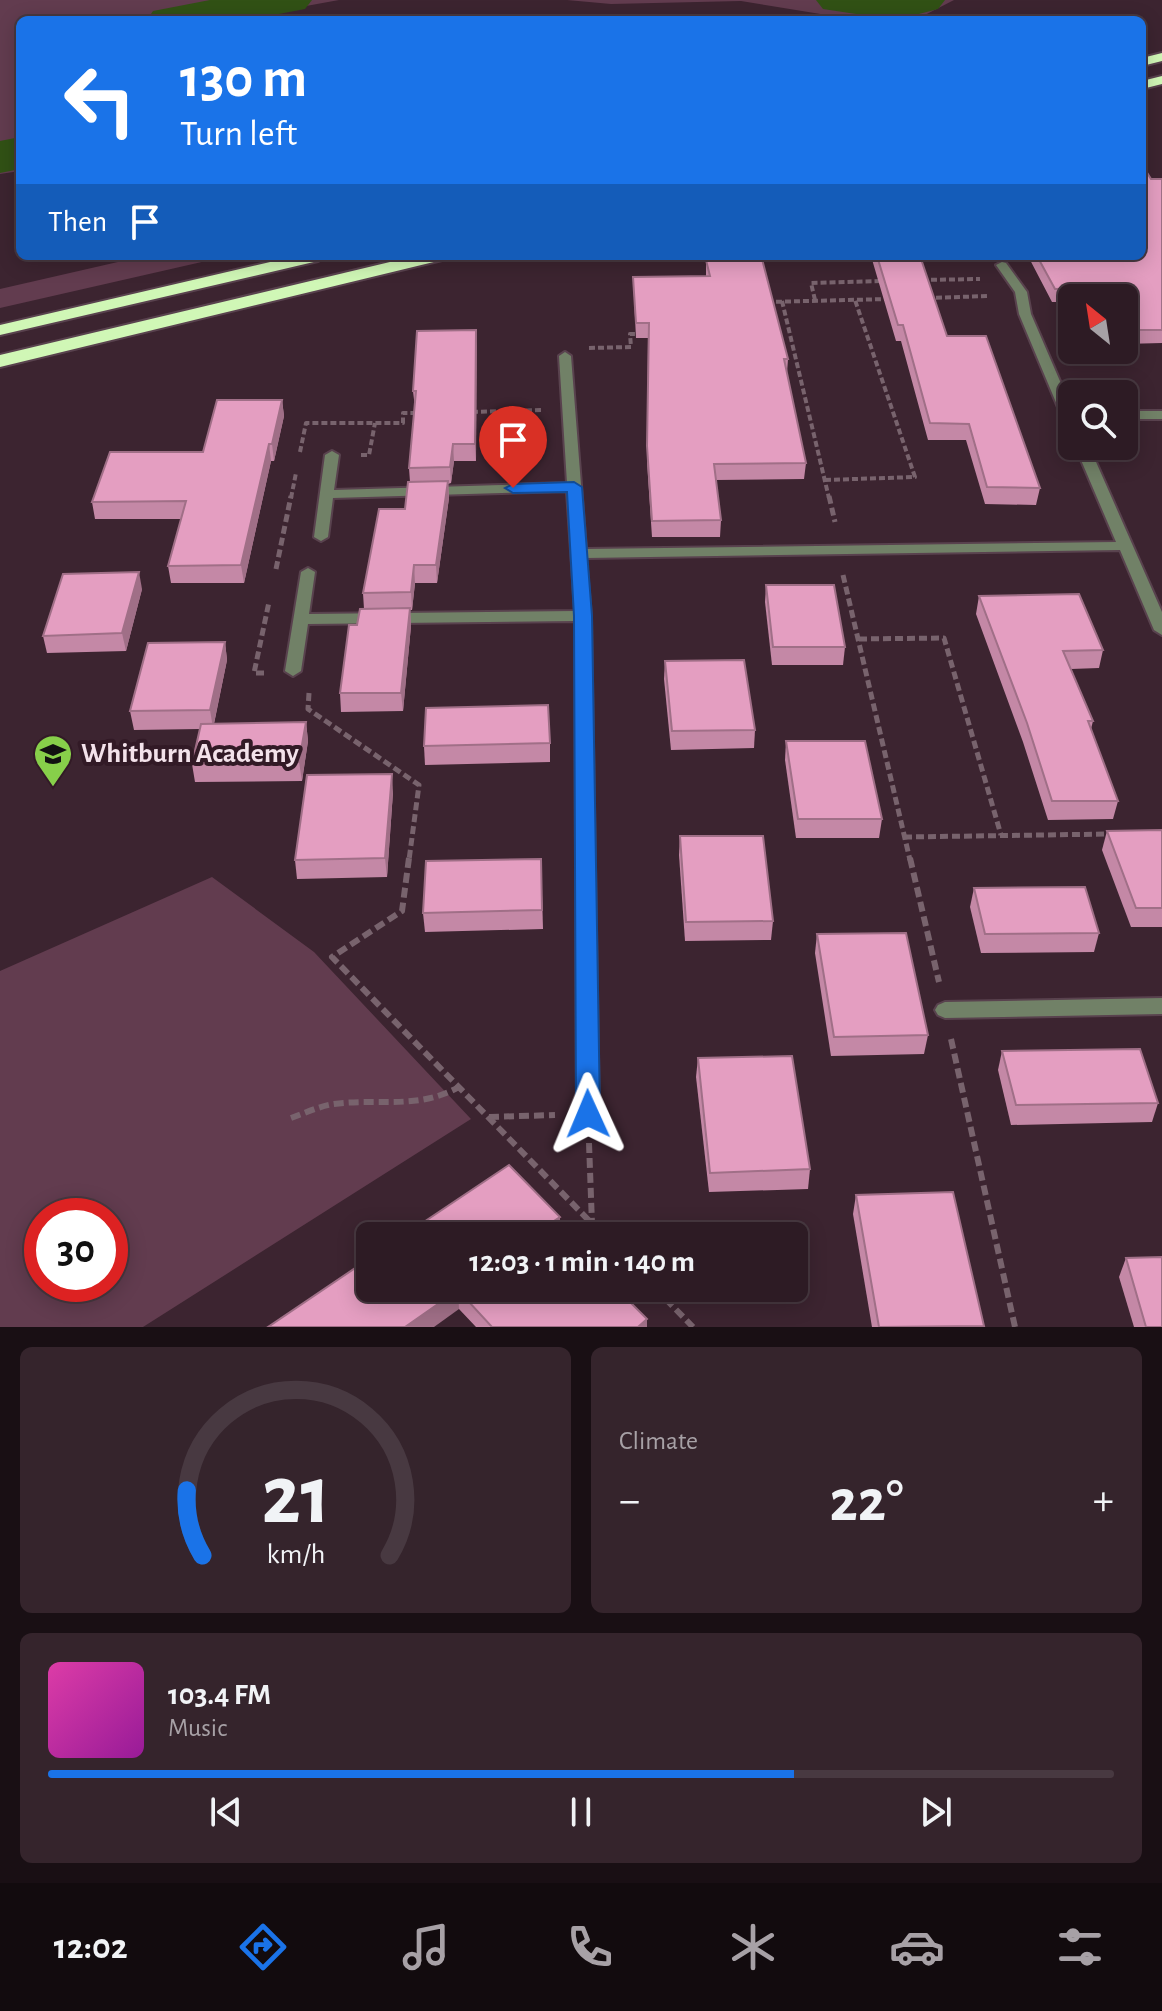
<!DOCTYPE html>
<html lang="en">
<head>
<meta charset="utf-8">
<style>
  :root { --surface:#2d1b24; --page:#35242c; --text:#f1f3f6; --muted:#a7a1a6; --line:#483941; --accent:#1a73e8 }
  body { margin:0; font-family:"Alegreya Sans",sans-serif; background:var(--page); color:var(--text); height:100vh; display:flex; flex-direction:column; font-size:30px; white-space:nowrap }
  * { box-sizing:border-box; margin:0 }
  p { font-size:26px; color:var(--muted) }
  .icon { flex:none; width:44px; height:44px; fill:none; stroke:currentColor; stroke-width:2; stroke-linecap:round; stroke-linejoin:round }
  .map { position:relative; height:1327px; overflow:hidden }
  .side { display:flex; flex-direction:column; gap:20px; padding:20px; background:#190f14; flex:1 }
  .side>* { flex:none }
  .banner { position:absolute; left:16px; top:16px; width:1130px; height:244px; border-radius:12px; box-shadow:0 4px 20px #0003,0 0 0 2px var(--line); background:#1a73e8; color:#fff; overflow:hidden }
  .needle { width:52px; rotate:330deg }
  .controls { position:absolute; left:1058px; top:284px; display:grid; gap:16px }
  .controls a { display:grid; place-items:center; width:80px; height:80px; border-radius:12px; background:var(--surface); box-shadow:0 4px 20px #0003,0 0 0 2px var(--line); font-size:40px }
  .speed { position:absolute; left:24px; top:1198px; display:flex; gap:16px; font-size:40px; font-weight:700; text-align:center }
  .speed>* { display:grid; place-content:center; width:104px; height:104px; border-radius:50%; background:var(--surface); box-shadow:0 4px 20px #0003,0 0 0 2px var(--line); line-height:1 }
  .speed .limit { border:12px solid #d22; background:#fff; color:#111 }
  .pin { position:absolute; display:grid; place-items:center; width:68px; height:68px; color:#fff; margin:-82px -34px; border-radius:50% 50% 50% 0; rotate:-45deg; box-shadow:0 0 8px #0007 }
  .pin .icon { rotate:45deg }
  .me { position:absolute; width:88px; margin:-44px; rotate:359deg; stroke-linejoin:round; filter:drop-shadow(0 0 6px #0008) }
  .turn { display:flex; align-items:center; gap:28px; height:168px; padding:0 32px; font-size:36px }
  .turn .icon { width:104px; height:104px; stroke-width:2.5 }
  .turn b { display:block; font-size:56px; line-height:68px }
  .then { display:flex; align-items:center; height:76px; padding:0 32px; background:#0003; gap:16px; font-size:30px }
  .big { font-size:60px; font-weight:600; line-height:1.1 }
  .side .card { flex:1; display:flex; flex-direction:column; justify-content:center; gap:12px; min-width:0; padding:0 28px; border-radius:12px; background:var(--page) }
  .side .dial { align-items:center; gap:0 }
  .dial svg { height:208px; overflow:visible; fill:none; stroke:var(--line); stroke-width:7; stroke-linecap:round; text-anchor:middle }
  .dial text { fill:var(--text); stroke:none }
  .song { display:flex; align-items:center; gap:24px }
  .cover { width:96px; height:96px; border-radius:12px; background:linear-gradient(135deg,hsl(320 70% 55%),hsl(300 70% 35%)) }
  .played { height:8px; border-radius:4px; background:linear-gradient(90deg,var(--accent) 70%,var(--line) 70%) }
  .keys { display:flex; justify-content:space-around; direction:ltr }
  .heat { display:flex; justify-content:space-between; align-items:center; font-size:44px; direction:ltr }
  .side .tiles { flex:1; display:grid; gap:20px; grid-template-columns:1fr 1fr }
  .card:last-child { grid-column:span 2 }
  .trip { position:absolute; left:356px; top:1222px; width:452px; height:80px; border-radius:12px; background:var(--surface); box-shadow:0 4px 20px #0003,0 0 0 2px var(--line); font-weight:600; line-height:80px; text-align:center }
  .menu { display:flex; height:128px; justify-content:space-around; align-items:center; background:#120b0e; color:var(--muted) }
  .menu .icon { width:56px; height:56px }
  .menu .current { color:var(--accent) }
  .menu b { font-size:36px; color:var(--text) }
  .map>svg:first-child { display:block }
</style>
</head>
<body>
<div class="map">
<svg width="1162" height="1327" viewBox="0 0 1162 1327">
  <rect width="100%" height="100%" fill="#3c2430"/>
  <g fill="#623c4f" fill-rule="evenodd">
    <path d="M 0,0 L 339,0 L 229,20 L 20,20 L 20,171 L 0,174 Z"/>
    <path d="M 567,0 L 954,0 L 919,18 L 877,20 L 839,17 L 741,1 L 611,4 Z"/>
    <path d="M 144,256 L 228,256 L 0,308 L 0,289 Z"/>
    <path d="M 212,877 L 314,952 L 471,1119 L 143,1327 L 0,1327 L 0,971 ZM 110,1216 L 110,1284 L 42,1284 L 42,1216 Z"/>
  </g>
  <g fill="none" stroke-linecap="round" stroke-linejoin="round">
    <g fill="#315115" fill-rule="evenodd">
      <path d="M 210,0 L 312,0 L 305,9 L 248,20 L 147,20 L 153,11 Z"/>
      <path d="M 816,0 L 945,0 L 938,9 L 896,20 L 823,9 Z"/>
      <path d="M 20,137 L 20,169 L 0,173 L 0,141 Z"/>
    </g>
    <g stroke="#59424e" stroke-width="4">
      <g id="street">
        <path d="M 1002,262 L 1006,263 L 1027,292 L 1031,314 L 1072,409 L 1072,428 L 1065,424 L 1019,314 L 1015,292 L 996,265 Z"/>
        <path d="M 565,352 L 571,356 L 586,549 L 1116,542 L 1075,446 L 1089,446 L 1162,612 L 1162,635 L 1154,630 L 1120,550 L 586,558 L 591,616 L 599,1114 L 595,1120 L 588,1123 L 581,1120 L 577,1114 L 575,621 L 308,624 L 301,671 L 293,676 L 285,671 L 301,572 L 308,568 L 315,572 L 309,614 L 575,611 L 567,491 L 333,498 L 328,537 L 321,541 L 314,537 L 325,455 L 332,451 L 339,455 L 334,490 L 567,483 L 559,356 Z"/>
        <rect x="1124" y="411" width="38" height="8"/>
        <path d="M 1162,998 L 1162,1014 L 945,1018 L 938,1015 L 935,1010 L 938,1005 L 945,1002 Z"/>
      </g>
    </g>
    <g stroke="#59424e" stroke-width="4">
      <g id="highway">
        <path d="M 1162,53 L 1162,61 L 1142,66 L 1142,58 Z"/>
        <path d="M 1162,76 L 1162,84 L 1142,89 L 1142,81 Z"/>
        <path d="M 296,256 L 327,256 L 318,261 L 0,335 L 0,325 Z"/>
        <path d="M 415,256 L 445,256 L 442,260 L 0,367 L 0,355 Z"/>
      </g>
    </g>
    <g stroke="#78636d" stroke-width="4" stroke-dasharray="6 3" stroke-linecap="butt">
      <path d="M 922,280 L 980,279"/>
      <path d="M 927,298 L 989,296"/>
      <path d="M 815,300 L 811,283 L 884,281"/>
      <path d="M 782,301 L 829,498"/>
      <path d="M 767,302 L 889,299"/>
      <path d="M 589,348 L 631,347 L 630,334 L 641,334"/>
      <path d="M 472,412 L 542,410"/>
      <path d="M 300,452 L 306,423 L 403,423 L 403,413 L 418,413"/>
      <path d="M 361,455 L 369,455 L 375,423"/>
      <path d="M 825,480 L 915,477 L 855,300"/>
      <path d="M 291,498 L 296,473"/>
    </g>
    <g stroke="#78636d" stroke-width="5" stroke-dasharray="8 4" stroke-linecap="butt">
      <path d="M 829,496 L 835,522"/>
      <path d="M 276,569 L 291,496"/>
      <path d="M 843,575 L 910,860"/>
      <path d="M 859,639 L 944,638 L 1001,835"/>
      <path d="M 264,673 L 254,673 L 269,602"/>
      <path d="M 309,693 L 308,709 L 419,785 L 409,860"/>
      <path d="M 904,837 L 1111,834"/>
    </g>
    <g stroke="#78636d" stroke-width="6" stroke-dasharray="10 5" stroke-linecap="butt">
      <path d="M 409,858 L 402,911 L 332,957 L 604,1236"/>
      <path d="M 910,858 L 939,982"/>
      <path d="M 951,1039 L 1015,1327"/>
      <path d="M 489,1117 L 555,1115"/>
      <path d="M 291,1118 C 305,1113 320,1106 334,1104 C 378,1098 418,1110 459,1087"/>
      <path d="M 589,1143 L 592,1224"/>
      <path d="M 655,1288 L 693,1327"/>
    </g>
    <use href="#street" fill="#718167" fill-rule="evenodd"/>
    <use href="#highway" fill="#d0f7b6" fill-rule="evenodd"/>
  </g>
  <g fill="#c488a6">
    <path d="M 1151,179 L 1162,179 L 1162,343 L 1124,344 L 1124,298 L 1072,298 L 1072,302 L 1052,302 L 1028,256 L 1142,256 Z"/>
    <path d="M 871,256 L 920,256 L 947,336 L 1040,488 L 1036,505 L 985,504 L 966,440 L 928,440 L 901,341 L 896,341 Z"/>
    <path d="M 706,260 L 788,359 L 787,373 L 806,463 L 804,479 L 715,480 L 721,520 L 720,537 L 652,537 L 647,462 L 648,338 L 636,338 L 633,277 L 706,276 Z"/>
    <path d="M 476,330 L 476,461 L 454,461 L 451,483 L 448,484 L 449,498 L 437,583 L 415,583 L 412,610 L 410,610 L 411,626 L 403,711 L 341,712 L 340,693 L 357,625 L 364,609 L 363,593 L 405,509 L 410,482 L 409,468 L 415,408 L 413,391 Z"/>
    <path d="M 282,400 L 284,416 L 274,461 L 271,461 L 244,583 L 171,583 L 168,566 L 181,519 L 95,519 L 92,502 L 203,452 Z"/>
    <path d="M 766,585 L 845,647 L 843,665 L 772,665 L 765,602 Z"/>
    <path d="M 142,589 L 126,651 L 47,653 L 43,636 Z"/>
    <path d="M 979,596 L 1103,650 L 1099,668 L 1071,669 L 1093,721 L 1091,729 L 1118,801 L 1113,819 L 1048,820 L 1023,742 L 976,614 Z"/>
    <path d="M 225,642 L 227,660 L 214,724 L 306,722 L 308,741 L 302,781 L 195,782 L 192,764 L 200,729 L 134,730 L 130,711 Z"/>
    <path d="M 665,661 L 755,730 L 754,748 L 671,750 L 664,679 Z"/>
    <path d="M 786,741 L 882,819 L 879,838 L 796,838 L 785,760 Z"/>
    <path d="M 550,743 L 550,762 L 425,765 L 424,746 Z"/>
    <path d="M 393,792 L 387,877 L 297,879 L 295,860 Z"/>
    <path d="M 1162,830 L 1162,927 L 1131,927 L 1102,850 L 1107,831 Z"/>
    <path d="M 680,836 L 773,921 L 771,940 L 685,941 L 679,855 Z"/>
    <path d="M 541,859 L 543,929 L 425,932 L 423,913 Z"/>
    <path d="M 974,888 L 1099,933 L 1094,952 L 981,953 L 970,907 Z"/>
    <path d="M 817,934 L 928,1035 L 924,1054 L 831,1056 L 815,953 Z"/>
    <path d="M 1002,1051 L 1158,1103 L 1152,1122 L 1011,1125 L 998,1070 Z"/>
    <path d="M 698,1058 L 810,1169 L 808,1189 L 709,1192 L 696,1077 Z"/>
    <path d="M 856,1195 L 984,1326 L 984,1327 L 872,1327 L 853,1214 Z"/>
    <path d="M 370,1258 L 616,1288 L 647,1327 L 476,1327 L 459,1309 Z"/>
    <path d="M 1126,1258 L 1162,1327 L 1134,1327 L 1119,1277 Z"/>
  </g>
  <g fill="#a06f87">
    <path d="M 476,330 L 477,346 L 476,461 L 475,444 Z"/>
    <path d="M 282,400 L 284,416 L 274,461 L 272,444 Z"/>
    <path d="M 269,444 L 271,461 L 244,583 L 241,565 Z"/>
    <path d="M 453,444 L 454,461 L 451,483 L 450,467 Z"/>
    <path d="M 448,481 L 449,498 L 437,583 L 436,565 Z"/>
    <path d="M 414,565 L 415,583 L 412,610 L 411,592 Z"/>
    <path d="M 139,572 L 142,589 L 126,651 L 122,633 Z"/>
    <path d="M 410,608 L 411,626 L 403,711 L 401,693 Z"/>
    <path d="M 225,642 L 227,660 L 213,728 L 210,710 Z"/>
    <path d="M 306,722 L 308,741 L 302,781 L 299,762 Z"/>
    <path d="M 392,774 L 393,792 L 387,877 L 385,858 Z"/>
    <path d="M 560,1217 L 560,1236 L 551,1223 Z"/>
    <path d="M 458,1290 L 459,1309 L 434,1327 L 405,1327 Z"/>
    <path d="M 647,1319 L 647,1327 L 638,1327 Z"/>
  </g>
  <g fill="#e49ec1" stroke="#a06f87" stroke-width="2">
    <path d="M 1142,171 L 1146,171 L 1151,179 L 1162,179 L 1162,330 L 1124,330 L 1124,298 L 1091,298 L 1086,288 L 1055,289 L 1037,256 L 1142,256 Z"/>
    <path d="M 877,256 L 920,256 L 947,336 L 986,336 L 1040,488 L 987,487 L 969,424 L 930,423 L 903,325 L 898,325 Z"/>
    <path d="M 762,259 L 788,359 L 784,359 L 806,463 L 714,464 L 721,520 L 652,521 L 647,446 L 649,323 L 636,323 L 633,277 L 710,276 L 706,260 Z"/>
    <path d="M 476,330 L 475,444 L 453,444 L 450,467 L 409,468 L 416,391 L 413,391 L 417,331 Z"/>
    <path d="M 217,400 L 282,400 L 272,444 L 269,444 L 241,565 L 168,566 L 186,501 L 92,502 L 110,452 L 203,452 Z"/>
    <path d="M 448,481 L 436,565 L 414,565 L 411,592 L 363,593 L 379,509 L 405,509 L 408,482 Z"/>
    <path d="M 139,572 L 122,633 L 43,636 L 63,574 Z"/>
    <path d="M 766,585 L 834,585 L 845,647 L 773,647 Z"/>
    <path d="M 1079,594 L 1103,650 L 1063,651 L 1093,721 L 1088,721 L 1118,801 L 1052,801 L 1027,723 L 979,596 Z"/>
    <path d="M 410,608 L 401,693 L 340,693 L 349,625 L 357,625 L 360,609 Z"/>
    <path d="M 225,642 L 210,710 L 130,711 L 148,643 Z"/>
    <path d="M 744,660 L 755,730 L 672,731 L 665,661 Z"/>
    <path d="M 548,705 L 550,743 L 424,746 L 426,708 Z"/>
    <path d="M 306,722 L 299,762 L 192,764 L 201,724 Z"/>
    <path d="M 786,741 L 865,741 L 882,819 L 798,819 Z"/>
    <path d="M 392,774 L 385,858 L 295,860 L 307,775 Z"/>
    <path d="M 1162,830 L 1162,908 L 1136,908 L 1107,831 Z"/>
    <path d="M 680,836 L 763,836 L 773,921 L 686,922 Z"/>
    <path d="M 541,859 L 542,910 L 423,913 L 426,861 Z"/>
    <path d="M 1085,887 L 1099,933 L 985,934 L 974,888 Z"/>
    <path d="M 906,933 L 928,1035 L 834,1037 L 817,934 Z"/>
    <path d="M 1140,1049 L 1158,1103 L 1016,1105 L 1002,1051 Z"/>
    <path d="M 792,1056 L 810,1169 L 710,1173 L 698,1058 Z"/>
    <path d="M 509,1165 L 560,1217 L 551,1223 L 564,1236 L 403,1236 Z"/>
    <path d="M 953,1192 L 984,1326 L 879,1327 L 856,1195 Z"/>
    <path d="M 1162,1257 L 1162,1327 L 1146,1327 L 1126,1258 Z"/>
    <path d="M 370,1258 L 370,1288 L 616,1288 L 647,1319 L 638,1327 L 492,1327 L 458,1290 L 405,1327 L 268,1327 Z"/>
  </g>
  <path fill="#1a73e8" stroke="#114b97" stroke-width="2" d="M 574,482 L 582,487 L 592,616 L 600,1114 L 597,1121 L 588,1124 L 580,1121 L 576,1114 L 574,616 L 567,492 L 513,493 L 505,488 L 513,484 Z"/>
  <defs>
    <g id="school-pin" transform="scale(2)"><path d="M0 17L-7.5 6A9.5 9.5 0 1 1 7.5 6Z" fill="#87cf4a" stroke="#321a26"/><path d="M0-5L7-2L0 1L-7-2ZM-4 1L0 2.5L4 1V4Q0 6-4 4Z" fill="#111"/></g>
  </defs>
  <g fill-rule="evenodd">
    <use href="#school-pin" x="53" y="754"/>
  </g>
  <g text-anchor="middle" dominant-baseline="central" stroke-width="8" stroke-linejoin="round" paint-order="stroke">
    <g font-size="28" font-weight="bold" fill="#f3e2ea" stroke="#321a26" text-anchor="start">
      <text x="81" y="754">Whitburn Academy</text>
    </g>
  </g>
</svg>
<div class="controls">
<a><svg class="needle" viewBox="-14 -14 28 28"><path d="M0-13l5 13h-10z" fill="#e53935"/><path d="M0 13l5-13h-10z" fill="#a7a1a6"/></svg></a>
<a><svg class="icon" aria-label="search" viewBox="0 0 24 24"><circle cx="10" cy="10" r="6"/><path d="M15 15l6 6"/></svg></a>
</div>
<div class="speed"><div class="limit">30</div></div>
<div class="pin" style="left:513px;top:488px;background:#d93025"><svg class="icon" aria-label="arrive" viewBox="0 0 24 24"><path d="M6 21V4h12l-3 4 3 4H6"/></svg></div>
<svg class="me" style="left:588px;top:1114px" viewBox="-20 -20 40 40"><path d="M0-17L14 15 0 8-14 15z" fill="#1a73e8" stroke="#fff" stroke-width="4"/></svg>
<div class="trip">12:03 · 1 min · 140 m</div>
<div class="banner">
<div class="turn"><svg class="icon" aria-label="left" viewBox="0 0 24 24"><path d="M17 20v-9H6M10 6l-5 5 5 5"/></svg><div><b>130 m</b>Turn left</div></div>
<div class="then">Then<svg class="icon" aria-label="arrive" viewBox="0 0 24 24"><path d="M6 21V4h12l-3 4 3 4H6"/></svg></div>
</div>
</div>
<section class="side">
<div class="tiles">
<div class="card dial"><svg viewBox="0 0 100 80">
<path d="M14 69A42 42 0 1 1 86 69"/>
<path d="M14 69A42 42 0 0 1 8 44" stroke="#1a73e8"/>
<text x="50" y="56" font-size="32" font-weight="700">21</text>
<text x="50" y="72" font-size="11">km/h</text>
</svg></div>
<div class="card"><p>Climate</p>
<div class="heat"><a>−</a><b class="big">22°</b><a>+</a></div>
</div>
<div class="card">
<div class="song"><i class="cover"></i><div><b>103.4 FM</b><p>Music</p></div></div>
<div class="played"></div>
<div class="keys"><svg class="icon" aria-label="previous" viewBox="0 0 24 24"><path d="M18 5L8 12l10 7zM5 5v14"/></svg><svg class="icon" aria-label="pause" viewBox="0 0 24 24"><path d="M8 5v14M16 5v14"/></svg><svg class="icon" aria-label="next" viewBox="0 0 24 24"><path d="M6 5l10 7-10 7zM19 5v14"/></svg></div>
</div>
</div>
</section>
<nav class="menu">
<b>12:02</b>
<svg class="icon current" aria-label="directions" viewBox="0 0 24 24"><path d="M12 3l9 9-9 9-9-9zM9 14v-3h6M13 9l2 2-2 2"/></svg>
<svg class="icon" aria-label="music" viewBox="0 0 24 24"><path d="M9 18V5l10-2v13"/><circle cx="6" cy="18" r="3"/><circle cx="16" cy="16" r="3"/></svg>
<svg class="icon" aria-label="phone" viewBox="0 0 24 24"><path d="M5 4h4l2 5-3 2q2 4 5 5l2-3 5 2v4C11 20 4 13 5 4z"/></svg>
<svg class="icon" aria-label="climate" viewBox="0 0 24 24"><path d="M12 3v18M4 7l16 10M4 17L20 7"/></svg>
<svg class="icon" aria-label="car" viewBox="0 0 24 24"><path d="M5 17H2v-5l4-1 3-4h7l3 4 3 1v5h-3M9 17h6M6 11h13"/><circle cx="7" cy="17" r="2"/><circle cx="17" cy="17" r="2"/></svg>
<svg class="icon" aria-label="filters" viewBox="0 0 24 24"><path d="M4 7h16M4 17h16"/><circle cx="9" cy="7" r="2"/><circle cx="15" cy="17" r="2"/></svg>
</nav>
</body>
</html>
